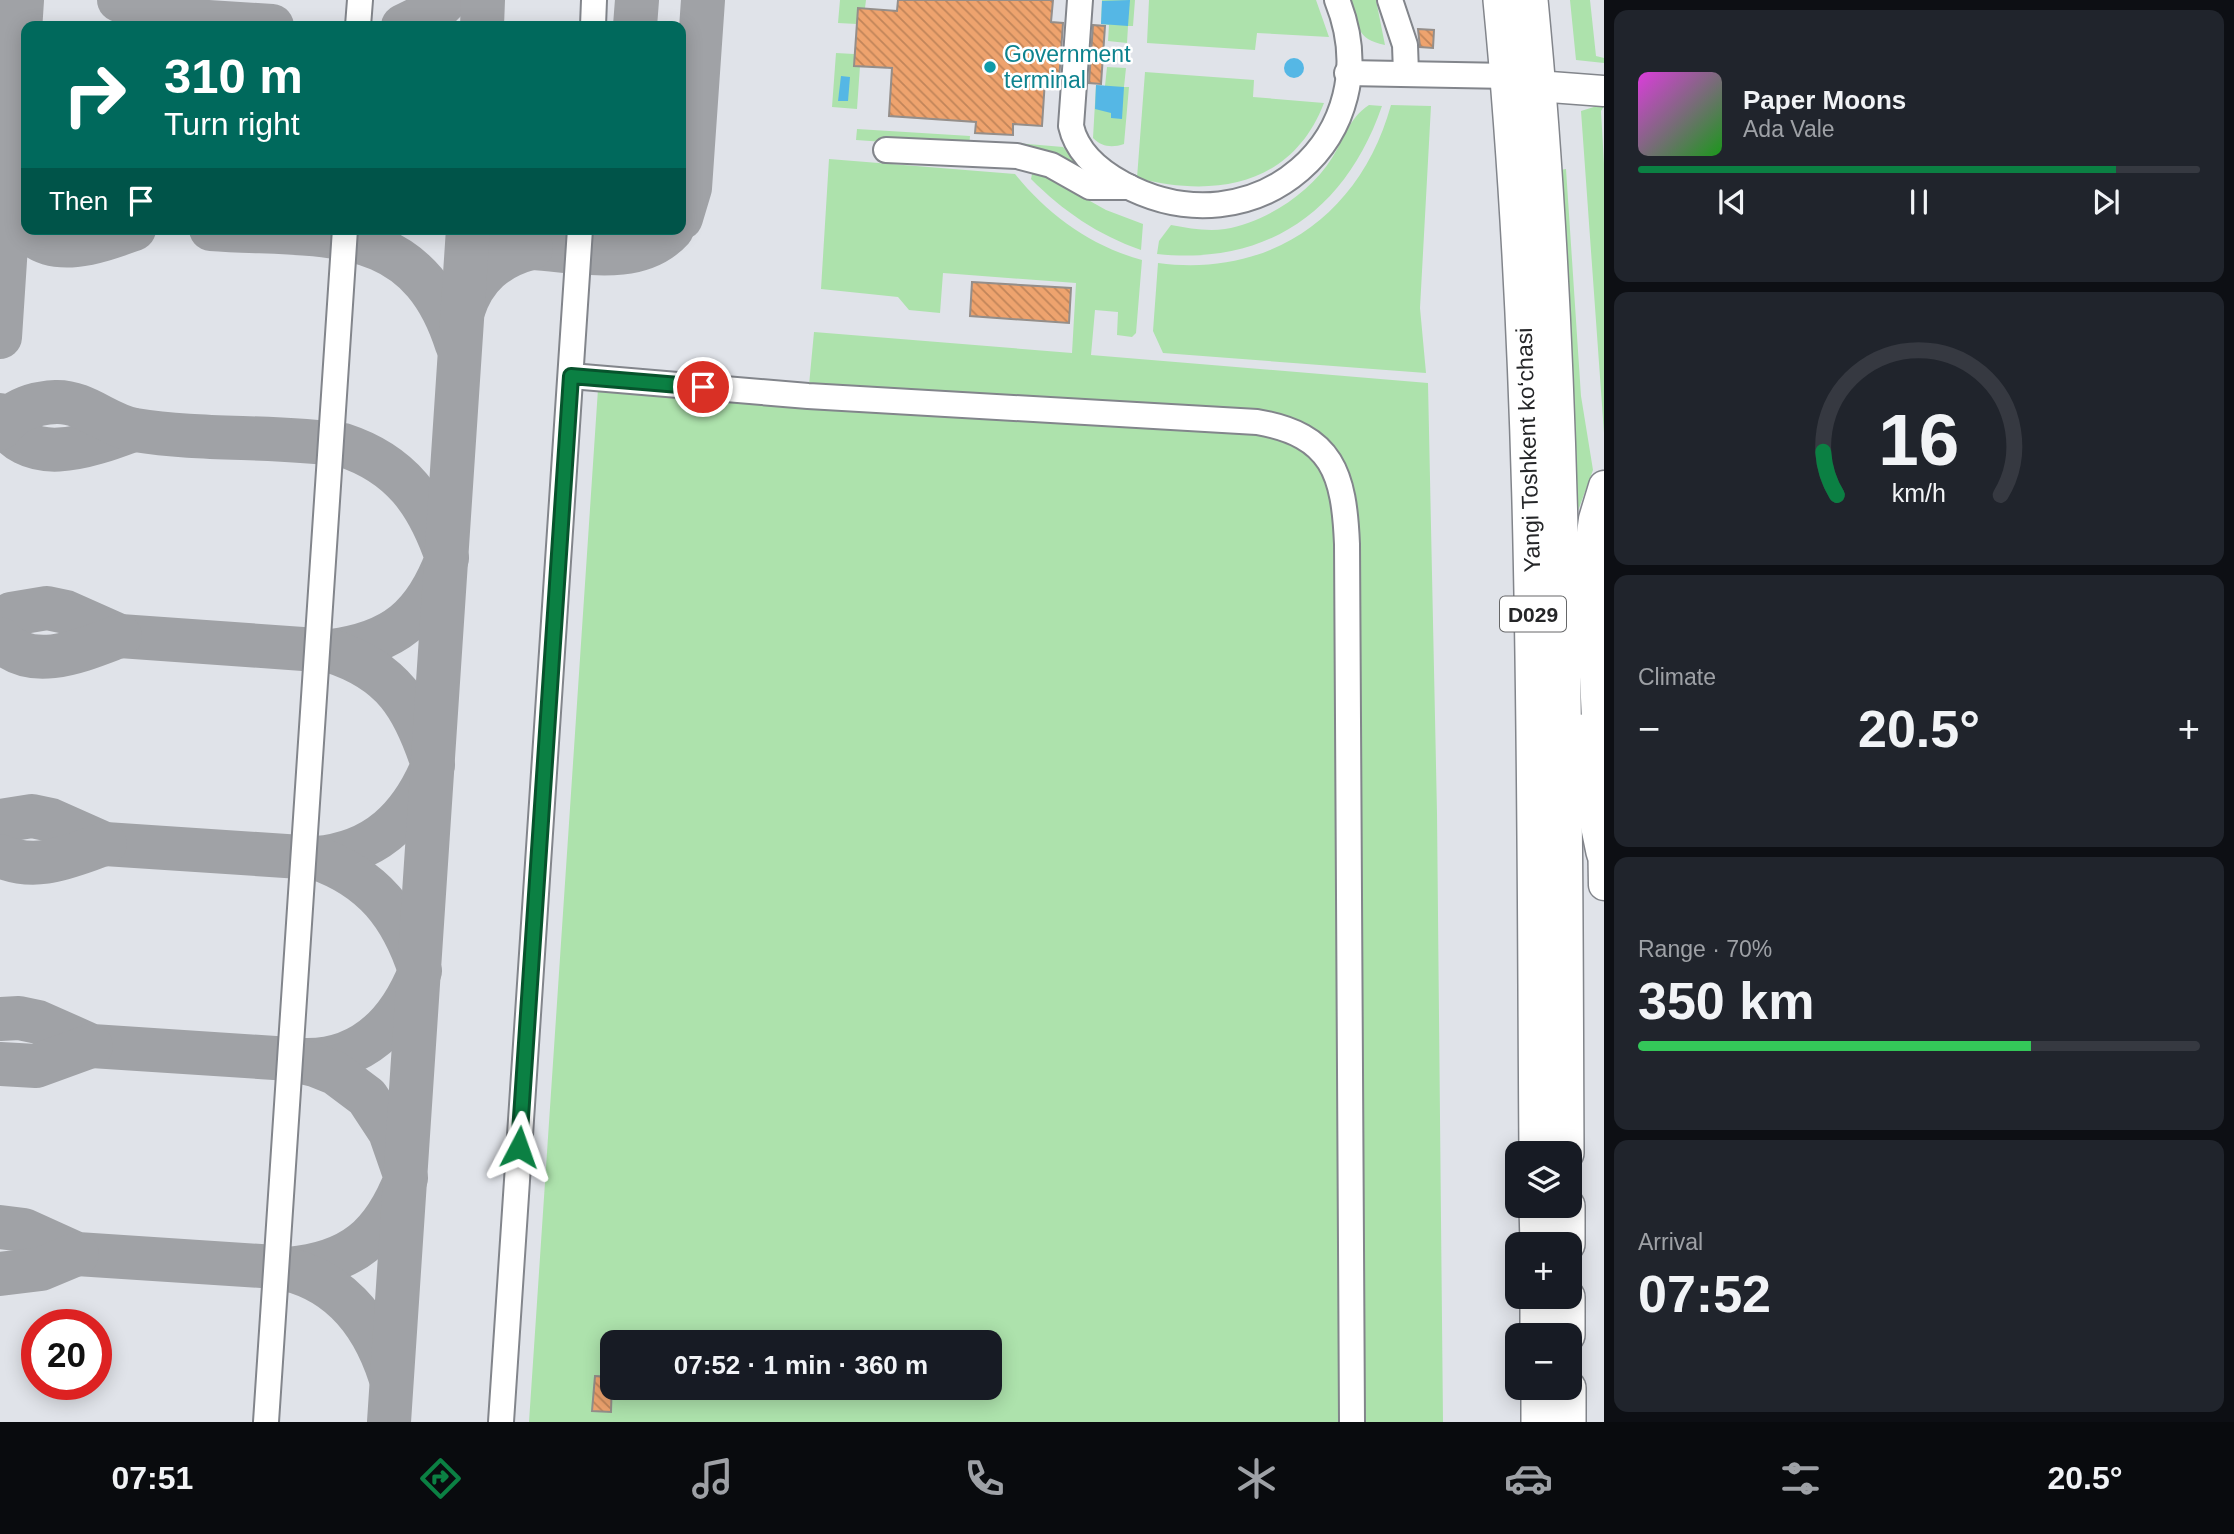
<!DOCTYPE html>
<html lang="en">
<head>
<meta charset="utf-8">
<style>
  :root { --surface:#171b24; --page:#20242c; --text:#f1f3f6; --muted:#9ea1a6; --line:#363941; --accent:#0b8043 }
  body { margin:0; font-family:Arial,sans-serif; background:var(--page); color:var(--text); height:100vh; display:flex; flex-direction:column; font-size:26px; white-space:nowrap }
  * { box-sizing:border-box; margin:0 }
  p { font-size:23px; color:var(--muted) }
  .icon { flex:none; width:38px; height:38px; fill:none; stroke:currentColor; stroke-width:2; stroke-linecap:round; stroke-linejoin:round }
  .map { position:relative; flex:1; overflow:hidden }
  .sheet { display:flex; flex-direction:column; gap:10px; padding:10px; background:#0d0f14; width:630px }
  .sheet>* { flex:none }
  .guide { position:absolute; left:21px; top:21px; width:665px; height:214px; border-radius:14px; box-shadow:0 4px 18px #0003; background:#00695c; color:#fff; overflow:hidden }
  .buttons { position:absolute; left:1505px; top:1141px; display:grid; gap:14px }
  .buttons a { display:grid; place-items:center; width:77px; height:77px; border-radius:14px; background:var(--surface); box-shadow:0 4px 18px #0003; font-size:35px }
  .speed { position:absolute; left:21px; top:1309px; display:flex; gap:14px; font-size:35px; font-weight:700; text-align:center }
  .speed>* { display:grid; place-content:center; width:91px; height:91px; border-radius:50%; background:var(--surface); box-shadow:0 4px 18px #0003; line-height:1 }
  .speed .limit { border:10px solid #d22; background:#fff; color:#111 }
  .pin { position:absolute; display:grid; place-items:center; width:60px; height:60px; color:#fff; margin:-30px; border:4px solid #fff; border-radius:50%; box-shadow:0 2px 7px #0007 }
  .me { position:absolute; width:77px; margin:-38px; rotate:4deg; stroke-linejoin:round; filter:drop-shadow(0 0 5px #0008) }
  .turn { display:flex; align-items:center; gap:24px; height:147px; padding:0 28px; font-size:32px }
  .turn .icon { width:91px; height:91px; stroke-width:2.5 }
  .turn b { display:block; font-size:49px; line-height:60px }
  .then { display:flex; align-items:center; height:66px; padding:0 28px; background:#0003; gap:14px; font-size:26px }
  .big { font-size:52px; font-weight:700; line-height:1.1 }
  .sheet .widget { flex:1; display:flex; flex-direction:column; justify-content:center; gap:10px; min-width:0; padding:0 24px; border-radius:14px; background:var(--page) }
  .sheet .dial { align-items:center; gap:0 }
  .dial svg { height:182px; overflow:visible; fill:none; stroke:var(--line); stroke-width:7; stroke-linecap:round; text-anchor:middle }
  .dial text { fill:var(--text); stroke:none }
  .song { display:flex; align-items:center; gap:21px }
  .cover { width:84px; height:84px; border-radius:10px; background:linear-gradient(135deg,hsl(300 70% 55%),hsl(120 70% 35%)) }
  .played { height:7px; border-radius:4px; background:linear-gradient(90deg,var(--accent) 85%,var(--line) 85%) }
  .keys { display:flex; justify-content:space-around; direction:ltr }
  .heat { display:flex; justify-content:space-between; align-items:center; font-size:38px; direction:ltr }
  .charge { height:10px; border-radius:5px; background:linear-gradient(90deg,#34c759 70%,var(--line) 0) }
  .trip { position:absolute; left:600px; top:1330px; width:402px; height:70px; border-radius:14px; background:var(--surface); box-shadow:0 4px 18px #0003; font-weight:700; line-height:70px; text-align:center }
  .tabs { display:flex; height:112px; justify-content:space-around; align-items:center; background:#090b0e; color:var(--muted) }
  .tabs .icon { width:49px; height:49px }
  .tabs .on { color:var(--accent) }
  .tabs b { font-size:32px; color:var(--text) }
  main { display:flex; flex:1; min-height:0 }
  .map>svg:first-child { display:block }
</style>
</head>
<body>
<main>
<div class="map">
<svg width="1604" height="1422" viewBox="0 0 1604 1422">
  <defs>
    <pattern id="building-back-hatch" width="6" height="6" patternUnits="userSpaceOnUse" patternTransform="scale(1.75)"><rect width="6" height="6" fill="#eea36e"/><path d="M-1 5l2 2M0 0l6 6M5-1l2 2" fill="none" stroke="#c1855a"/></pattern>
  </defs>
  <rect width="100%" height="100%" fill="#e0e3e9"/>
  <g fill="#ade2ac" fill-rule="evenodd">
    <path d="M 840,0 L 866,0 L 865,8 L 858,8 L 857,24 L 838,23 Z"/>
    <path d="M 1102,0 L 1135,0 L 1133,26 L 1128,26 L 1127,43 L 1108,41 L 1109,25 L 1101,24 Z"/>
    <path d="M 1149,0 L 1316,0 L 1329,37 L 1257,33 L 1255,50 L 1147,43 Z"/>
    <path d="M 1350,0 L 1376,0 L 1385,45 C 1355,39 1359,25 1350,0 Z"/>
    <path d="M 1570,0 L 1590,0 L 1596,56 L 1604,58 L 1604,63 L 1576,60 Z"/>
    <path d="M 836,53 L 854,54 L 854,65 L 860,66 L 857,109 L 832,107 Z"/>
    <path d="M 1107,67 L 1126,68 L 1124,87 L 1129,87 L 1124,144 C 1112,148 1102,147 1093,138 L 1096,85 L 1105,86 Z"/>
    <path d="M 1145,72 L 1254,80 L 1253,97 L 1324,103 C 1292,186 1215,198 1137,178 Z"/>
    <path d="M 1369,105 L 1382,106 C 1346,210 1268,266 1157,254 L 1159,241 L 1171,225 C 1189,228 1207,232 1225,229 C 1266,222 1310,193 1332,158 C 1344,139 1349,118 1369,105 Z"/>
    <path d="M 1391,105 L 1431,106 L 1420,308 L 1426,373 L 1163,353 L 1153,331 L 1158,263 C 1272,278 1361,214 1391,105 Z"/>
    <path d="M 1597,106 L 1604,106 L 1601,111 L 1604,164 L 1604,433 L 1581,111 Z"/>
    <path d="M 857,129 L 970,136 L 969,148 L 856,140 Z"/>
    <path d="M 1016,143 L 1063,147 L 1083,170 L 1015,153 Z"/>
    <path d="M 829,159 L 1015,174 C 1048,215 1091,246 1142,260 L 1136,333 L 1132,337 L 1117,335 L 1118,312 L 1095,310 L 1091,355 L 1428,383 L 1437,813 L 1443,1422 L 529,1422 L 598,389 L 808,396 L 814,332 L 1072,353 L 1076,283 L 943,273 L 940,313 L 909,310 L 898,297 L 821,289 ZM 612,1342 L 990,1342 L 990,1388 L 612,1388 Z"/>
    <path d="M 1033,169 L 1106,210 L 1143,224 L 1141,250 C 1098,235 1063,211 1031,179 Z"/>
    <path d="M 1566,169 L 1581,396 L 1593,470 L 1575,519 L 1574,434 L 1560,170 Z"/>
  </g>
  <g fill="#55b7e5">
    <path d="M 1130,0 L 1128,26 L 1101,24 L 1102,1 Z"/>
    <circle cx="1294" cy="68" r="10"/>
    <path d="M 841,76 L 850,77 L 848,101 L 838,101 Z"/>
    <path d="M 1096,85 L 1124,87 L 1122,119 L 1111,118 L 1111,113 L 1095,109 Z"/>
  </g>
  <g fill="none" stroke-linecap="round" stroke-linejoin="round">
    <g stroke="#a0a2a6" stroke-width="44">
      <path d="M 119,0 L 161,19 L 272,26"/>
      <path d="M 403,26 L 436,10 L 446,0"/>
      <path d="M 482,26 L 483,0"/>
      <path d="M 635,26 L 637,0"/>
      <path d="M 681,218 L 690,188 L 703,0"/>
      <path d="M 27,229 C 54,260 103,240 134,229"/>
      <path d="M 211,229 C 322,237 417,218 457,345"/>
      <path d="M 531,248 C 577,250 638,267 672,229"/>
      <path d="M 463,311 C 474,276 497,257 531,248 L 509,241 L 493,229"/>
      <path d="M 0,337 L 22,0"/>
      <path d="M 0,415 C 24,471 90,446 133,430"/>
      <path d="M 0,428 C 13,410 34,403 56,402 C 85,401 108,426 135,430 C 204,441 274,435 343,445 C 401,464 428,502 447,558 C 425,617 394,643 331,651"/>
      <path d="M 0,621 L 11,614 L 47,608 L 66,612 L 120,636 L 331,651 C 393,671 414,706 433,765 C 411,818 376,853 316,858"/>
      <path d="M 0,639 C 31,674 85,649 120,636"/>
      <path d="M 0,821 L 32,816 L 51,820 L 105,844 L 316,858 C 373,878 402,915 420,971 C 399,1024 362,1062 303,1060"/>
      <path d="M 0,856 C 38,872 69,856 105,844"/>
      <path d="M 0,1019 L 19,1018 L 38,1022 L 92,1046 L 290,1059 L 315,1065 L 335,1073 L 367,1097 L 390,1132 L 406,1178 C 383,1237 352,1263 289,1269"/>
      <path d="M 0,1064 L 36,1066 L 91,1046"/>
      <path d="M 0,1227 L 24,1230 L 77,1254 L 276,1267 C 337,1277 372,1320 390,1376"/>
      <path d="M 0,1274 L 41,1269 L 77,1254"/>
      <path d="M 389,1422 L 468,229"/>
    </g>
  </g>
  <g fill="url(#building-back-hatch)" stroke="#948e8a" stroke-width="2">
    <path d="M 898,0 L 1053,0 L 1051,22 L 1063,23 L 1059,81 L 1045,80 L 1042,126 L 1013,124 L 1013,135 L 975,133 L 976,122 L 889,116 L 892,68 L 854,66 L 858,8 L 897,11 Z"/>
    <path d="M 1093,25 L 1105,26 L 1101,84 L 1089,83 Z"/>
    <path d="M 1418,29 L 1434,30 L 1433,48 L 1420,47 Z"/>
    <path d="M 972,282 L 1071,288 L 1069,323 L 970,316 Z"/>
    <path d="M 595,1376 L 612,1377 L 611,1412 L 592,1411 Z"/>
  </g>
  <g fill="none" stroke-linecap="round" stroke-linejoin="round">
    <g stroke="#82858b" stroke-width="28">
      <g id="minor">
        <path d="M 1080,0 L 1071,126 C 1077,153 1099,171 1123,184 C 1254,255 1392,136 1337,0"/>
        <path d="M 1390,0 L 1405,45 L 1406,73"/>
        <path d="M 358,26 L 360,0"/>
        <path d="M 593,26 L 594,0"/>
        <path d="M 1347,73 L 1509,76"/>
        <path d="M 886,150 L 1017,156 L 1051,165 L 1090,187 L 1129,187"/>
        <path d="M 571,376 L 808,396 L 1257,422 C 1333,435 1344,474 1347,544 L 1352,1422"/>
        <path d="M 266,1422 L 345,229"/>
        <path d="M 501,1422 L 580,229"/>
      </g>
    </g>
    <g stroke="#82858b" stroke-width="33">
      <g id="major">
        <path d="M 1516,78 L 1537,86 L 1604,91"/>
        <path d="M 1600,778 L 1589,555 L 1594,519 L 1604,486"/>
        <path d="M 1603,828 L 1604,885"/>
      </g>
    </g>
    <g stroke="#82858b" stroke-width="38">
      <g id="highway">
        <path d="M 1501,0 C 1538,383 1534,769 1537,1153"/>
        <path d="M 1530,0 C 1567,383 1564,769 1566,1153"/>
        <path d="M 1584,641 L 1589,555"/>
        <path d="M 1579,732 L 1604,852"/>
        <path d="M 1537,1206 L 1538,1244"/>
        <path d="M 1567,1206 L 1567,1244"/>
        <path d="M 1538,1297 L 1538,1335"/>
        <path d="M 1567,1297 L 1567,1335"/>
        <path d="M 1539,1388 L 1539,1422"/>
        <path d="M 1568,1388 L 1568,1422"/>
      </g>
    </g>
    <use href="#minor" stroke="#fff" stroke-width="24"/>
    <use href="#major" stroke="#fff" stroke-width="30"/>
    <use href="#highway" stroke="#fff" stroke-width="35"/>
  </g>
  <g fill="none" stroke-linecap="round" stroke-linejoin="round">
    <g stroke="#07532c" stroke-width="18">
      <path id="route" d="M 519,1147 L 571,376 L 703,387"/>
    </g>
    <use href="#route" stroke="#0b8043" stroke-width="12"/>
  </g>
  <circle fill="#0f9aa8" stroke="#fff" stroke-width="2.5" cx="990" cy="67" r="7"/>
  <g text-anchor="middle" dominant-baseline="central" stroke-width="5" stroke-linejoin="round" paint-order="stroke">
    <rect fill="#fff" stroke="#666768" stroke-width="2" x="1500" y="596.5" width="66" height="35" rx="5"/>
    <g font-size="21" font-weight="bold" fill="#252628">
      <text x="1533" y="614">D029</text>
    </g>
    <g font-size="23" fill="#0d838f" stroke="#fff" text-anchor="start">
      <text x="1004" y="54">Government<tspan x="1004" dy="26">terminal</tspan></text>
    </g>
    <g font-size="23" fill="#252628" stroke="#fff">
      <text transform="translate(1528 450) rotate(-92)">Yangi Toshkent ko‘chasi</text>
    </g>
  </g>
</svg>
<div class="buttons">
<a><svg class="icon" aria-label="layers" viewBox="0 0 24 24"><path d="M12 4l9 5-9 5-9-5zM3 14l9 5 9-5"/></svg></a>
<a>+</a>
<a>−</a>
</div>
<div class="speed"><div class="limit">20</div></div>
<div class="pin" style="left:703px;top:387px;background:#d93025"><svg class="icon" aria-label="arrive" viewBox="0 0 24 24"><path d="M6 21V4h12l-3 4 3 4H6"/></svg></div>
<svg class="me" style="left:519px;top:1147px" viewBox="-20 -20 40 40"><path d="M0-17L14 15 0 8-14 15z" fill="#0b8043" stroke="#fff" stroke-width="4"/></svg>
<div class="trip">07:52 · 1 min · 360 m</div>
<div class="guide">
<div class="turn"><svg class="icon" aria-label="right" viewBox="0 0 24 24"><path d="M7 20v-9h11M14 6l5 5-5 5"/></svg><div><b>310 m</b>Turn right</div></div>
<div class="then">Then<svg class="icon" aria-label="arrive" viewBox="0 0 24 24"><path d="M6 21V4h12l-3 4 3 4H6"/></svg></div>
</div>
</div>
<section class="sheet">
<div class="widget">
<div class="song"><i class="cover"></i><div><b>Paper Moons</b><p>Ada Vale</p></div></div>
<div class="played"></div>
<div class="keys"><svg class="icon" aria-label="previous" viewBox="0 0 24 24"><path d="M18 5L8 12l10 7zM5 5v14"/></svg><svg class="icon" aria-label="pause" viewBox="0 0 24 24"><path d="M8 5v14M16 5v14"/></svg><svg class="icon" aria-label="next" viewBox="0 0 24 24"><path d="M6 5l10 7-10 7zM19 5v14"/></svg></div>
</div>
<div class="widget dial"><svg viewBox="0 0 100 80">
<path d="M14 69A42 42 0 1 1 86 69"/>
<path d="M14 69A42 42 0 0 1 8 50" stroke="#0b8043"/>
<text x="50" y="56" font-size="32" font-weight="700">16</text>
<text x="50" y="72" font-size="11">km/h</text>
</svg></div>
<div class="widget"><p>Climate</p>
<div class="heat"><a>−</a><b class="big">20.5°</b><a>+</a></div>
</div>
<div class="widget"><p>Range · 70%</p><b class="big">350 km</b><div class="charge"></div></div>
<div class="widget"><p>Arrival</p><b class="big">07:52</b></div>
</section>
</main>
<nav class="tabs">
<b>07:51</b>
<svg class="icon on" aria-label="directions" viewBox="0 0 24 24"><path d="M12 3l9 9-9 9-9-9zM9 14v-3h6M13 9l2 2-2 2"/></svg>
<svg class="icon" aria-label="music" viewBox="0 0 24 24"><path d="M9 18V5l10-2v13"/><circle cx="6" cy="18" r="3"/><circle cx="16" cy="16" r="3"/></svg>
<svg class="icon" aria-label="phone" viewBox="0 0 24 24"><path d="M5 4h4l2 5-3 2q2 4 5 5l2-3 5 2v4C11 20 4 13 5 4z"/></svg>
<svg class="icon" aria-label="climate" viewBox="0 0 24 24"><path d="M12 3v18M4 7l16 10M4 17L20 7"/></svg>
<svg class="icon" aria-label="car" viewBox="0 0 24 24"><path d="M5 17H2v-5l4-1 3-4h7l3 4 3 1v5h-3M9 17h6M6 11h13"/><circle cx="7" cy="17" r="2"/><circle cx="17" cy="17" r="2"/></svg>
<svg class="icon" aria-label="filters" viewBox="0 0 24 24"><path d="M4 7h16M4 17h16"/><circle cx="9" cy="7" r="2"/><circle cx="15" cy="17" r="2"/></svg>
<b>20.5°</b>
</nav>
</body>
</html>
